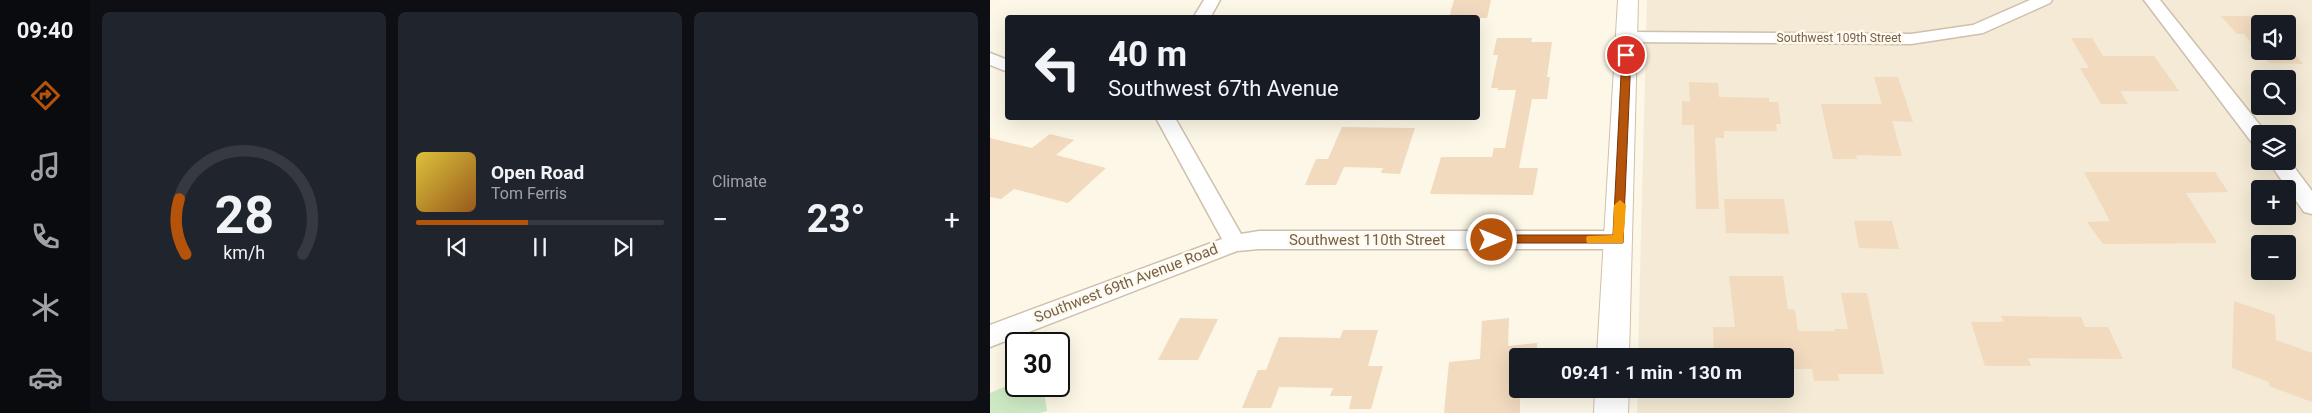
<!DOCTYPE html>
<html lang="en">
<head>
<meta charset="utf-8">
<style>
  :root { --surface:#171b24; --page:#20242c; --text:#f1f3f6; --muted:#9ea1a6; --line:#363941; --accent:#b45309 }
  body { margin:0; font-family:Roboto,sans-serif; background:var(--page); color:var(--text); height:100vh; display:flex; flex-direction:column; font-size:19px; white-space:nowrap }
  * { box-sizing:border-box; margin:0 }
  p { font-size:16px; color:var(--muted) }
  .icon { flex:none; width:28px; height:28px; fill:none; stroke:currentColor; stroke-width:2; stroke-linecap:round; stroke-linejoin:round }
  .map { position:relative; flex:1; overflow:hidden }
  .sheet { display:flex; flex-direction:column; gap:12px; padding:12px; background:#0d0f14; width:900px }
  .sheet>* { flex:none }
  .banner { position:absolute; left:15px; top:15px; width:475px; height:105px; border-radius:5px; box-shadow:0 5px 20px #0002; background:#171b24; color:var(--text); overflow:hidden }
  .fabs { position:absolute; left:1261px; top:15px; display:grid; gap:10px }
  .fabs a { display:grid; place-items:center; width:45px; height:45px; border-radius:5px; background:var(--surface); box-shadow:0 5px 20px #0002; font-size:25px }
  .speed { position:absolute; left:15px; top:332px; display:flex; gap:10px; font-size:25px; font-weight:700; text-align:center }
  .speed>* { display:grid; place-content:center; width:65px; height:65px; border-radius:50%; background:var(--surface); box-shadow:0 5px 20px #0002; line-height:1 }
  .speed .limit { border:2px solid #111; border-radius:8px; background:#fff; color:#111 }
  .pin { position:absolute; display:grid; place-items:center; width:42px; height:42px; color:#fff; margin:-21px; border:2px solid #fff; border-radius:50%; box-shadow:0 1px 5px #0007 }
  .me { position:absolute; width:55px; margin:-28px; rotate:90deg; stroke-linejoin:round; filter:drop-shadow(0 0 4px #0008) }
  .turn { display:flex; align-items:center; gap:18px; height:105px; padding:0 20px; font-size:22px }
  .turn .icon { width:65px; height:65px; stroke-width:2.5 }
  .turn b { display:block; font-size:35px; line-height:42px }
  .big { font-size:38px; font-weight:700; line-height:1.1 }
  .sheet .tile { flex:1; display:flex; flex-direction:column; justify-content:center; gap:8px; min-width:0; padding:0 18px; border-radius:8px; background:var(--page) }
  .sheet .dial { align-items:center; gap:0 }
  .dial svg { height:130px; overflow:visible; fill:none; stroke:var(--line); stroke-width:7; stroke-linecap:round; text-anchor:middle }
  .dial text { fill:var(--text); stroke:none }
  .song { display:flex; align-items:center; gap:15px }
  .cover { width:60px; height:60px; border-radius:8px; background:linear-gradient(135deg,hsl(50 70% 55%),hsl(30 70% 35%)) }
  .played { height:5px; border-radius:2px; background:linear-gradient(90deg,var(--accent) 45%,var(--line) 45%) }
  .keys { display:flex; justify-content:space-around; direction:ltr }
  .heat { display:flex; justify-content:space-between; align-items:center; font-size:28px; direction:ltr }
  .sheet .tiles { flex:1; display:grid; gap:12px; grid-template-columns:repeat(3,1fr) }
  .trip { position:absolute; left:519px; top:348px; width:285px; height:50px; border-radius:5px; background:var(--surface); box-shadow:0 5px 20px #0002; font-weight:700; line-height:50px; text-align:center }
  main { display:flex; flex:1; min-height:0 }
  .tabs { display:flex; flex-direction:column; width:90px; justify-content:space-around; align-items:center; background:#090b0e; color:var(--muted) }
  .tabs .icon { width:35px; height:35px }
  .tabs .active { color:var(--accent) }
  .tabs b { font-size:22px; color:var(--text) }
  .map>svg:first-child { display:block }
</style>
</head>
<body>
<main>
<nav class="tabs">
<b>09:40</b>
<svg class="icon active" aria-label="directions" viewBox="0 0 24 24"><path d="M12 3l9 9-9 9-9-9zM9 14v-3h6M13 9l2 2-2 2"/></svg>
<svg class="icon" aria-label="music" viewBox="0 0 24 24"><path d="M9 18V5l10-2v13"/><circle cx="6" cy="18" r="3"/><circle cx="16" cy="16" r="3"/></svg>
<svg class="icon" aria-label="phone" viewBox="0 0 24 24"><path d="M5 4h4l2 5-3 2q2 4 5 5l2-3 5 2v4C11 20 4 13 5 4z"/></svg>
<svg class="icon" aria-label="climate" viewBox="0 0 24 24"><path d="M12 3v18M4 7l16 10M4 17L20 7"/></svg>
<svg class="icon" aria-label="car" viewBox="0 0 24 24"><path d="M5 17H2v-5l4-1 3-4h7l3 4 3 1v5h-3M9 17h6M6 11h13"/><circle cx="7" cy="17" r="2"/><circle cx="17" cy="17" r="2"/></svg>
</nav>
<section class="sheet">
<div class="tiles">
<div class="tile dial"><svg viewBox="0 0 100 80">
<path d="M14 69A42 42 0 1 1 86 69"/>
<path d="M14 69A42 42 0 0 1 10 35" stroke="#b45309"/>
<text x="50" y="56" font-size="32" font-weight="700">28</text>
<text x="50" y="72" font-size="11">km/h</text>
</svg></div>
<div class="tile">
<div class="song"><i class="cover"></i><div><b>Open Road</b><p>Tom Ferris</p></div></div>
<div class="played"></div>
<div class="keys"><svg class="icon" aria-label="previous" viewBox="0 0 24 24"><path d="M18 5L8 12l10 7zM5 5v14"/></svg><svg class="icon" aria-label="pause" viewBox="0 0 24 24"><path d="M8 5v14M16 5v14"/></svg><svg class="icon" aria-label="next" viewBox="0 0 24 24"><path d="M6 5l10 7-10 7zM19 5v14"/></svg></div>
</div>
<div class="tile"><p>Climate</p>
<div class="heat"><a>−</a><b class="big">23°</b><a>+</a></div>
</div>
</div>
</section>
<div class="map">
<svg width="1322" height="413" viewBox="0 0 1322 413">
  <rect width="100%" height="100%" fill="#fcf7e6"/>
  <path fill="#f4ead5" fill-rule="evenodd" d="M 657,0 L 1322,0 L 1322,413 L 647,413 L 648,389 L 795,389 L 795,356 L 648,356 ZM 1270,24 L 1298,24 L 1298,51 L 1270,51 ZM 1270,79 L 1298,79 L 1298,106 L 1270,106 ZM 1270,134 L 1298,134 L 1298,161 L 1270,161 ZM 1270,189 L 1298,189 L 1298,216 L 1270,216 ZM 1270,244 L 1298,244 L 1298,271 L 1270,271 Z"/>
  <path fill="#ceeac5" d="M 26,382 L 26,386 L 53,386 L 57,411 L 50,413 L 0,413 L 0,393 Z"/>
  <g fill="#f1dabe">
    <path d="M 464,0 L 501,0 L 497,18 L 459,18 Z"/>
    <path d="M 1231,16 L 1270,16 L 1277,24 L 1270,24 L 1270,51 L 1298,51 L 1298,46 L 1313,64 L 1279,63 L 1254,34 L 1247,34 Z"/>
    <path d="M 507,38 L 542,38 L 541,42 L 562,42 L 557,77 L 560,77 L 557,99 L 542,99 L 529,168 L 548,168 L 543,195 L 440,194 L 451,157 L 502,157 L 504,148 L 515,148 L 526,90 L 507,90 L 508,88 L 501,88 L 508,55 L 503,55 Z"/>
    <path d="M 1081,38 L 1102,38 L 1113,56 L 1164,56 L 1189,91 L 1130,91 L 1138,104 L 1111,104 L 1090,68 L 1099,68 Z"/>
    <path d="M 884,77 L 908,77 L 923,122 L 902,121 L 912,156 L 866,155 L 867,159 L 843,159 L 831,104 L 892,104 Z"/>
    <path d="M 699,82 L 728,83 L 729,97 L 779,98 L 779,102 L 788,102 L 791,124 L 786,124 L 787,131 L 734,131 L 734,138 L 725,138 L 729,209 L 706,209 L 704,125 L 692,125 L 692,101 L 700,102 Z"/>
    <path d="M 352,127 L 425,128 L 410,174 L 391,173 L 393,168 L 354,167 L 346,185 L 315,185 L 326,159 L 338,159 Z"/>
    <path d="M 60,134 L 84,140 L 66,155 L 116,168 L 78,203 L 24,189 L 11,199 L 0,197 L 0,138 L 42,148 Z"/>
    <path d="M 1094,172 L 1225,172 L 1238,192 L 1196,193 L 1227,243 L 1113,244 L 1097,222 L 1120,221 Z"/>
    <path d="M 734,199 L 794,199 L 799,234 L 736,233 Z"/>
    <path d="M 864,221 L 902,221 L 909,249 L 869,248 Z"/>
    <path d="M 739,276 L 793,276 L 798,309 L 805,310 L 808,331 L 845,331 L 844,329 L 858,329 L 851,293 L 877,293 L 894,374 L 848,374 L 849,381 L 824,381 L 822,369 L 795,369 L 795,356 L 724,356 L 723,327 L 745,327 Z"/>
    <path d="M 1244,301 L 1285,315 L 1286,340 L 1322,353 L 1322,402 L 1279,386 L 1279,382 L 1242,368 Z"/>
    <path d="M 1011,316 L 1091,317 L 1095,327 L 1118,327 L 1133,359 L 1038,358 L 1041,366 L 995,366 L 981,322 L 1014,322 Z"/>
    <path d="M 190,318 L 228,319 L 208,360 L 168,360 Z"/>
    <path d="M 519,318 L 518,346 L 547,343 L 547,356 L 528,356 L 528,389 L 547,389 L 530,391 L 530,413 L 454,413 L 459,362 L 490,359 L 492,321 Z"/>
    <path d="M 353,330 L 388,330 L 378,366 L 393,366 L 381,409 L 359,409 L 362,396 L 340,396 L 343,388 L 289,387 L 281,408 L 252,408 L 268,370 L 276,370 L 289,337 L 350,338 Z"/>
    <path d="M 726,389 L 765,389 L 766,394 L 726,393 Z"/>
  </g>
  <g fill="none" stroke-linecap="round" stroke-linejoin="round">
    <g stroke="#cec0ad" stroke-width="3">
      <g id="street">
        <path d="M 214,0 L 230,0 L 220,18 L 203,18 Z"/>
        <path d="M 1040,0 L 1062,0 L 1060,3 L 993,33 L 921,44 L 637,42 L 631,41 L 628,37 L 631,33 L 637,32 L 921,34 L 983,25 Z"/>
        <path d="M 1154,0 L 1170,0 L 1277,134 L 1270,134 L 1270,146 L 1263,144 Z"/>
        <path d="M 0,53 L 18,60 L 18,72 L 0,65 Z"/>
        <path d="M 166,118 L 185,118 L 251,234 L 269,231 L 629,231 L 637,234 L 640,240 L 637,246 L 629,249 L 269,249 L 247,251 L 0,347 L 0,325 L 232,239 Z"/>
        <path d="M 1298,159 L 1322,191 L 1322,214 L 1314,212 L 1278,161 L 1298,161 Z"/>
      </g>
    </g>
    <g stroke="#d1c1aa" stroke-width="2">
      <g id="secondary">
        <path d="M 628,0 L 648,0 L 639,356 L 607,356 Z"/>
        <path d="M 605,389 L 639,389 L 638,413 L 604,413 Z"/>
      </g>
    </g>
    <use href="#street" fill="#fff" fill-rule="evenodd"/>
    <use href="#secondary" fill="#fff" fill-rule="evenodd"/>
  </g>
  <path fill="#b45309" stroke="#753606" d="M 636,52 L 641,55 L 633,243 L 498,243 L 496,240 L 498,236 L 502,235 L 623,235 L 632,55 Z"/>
  <path fill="#f59e0b" d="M 630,200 L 636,205 L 633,243 L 597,243 L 596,239 L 597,236 L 623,235 L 624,205 Z"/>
  <g text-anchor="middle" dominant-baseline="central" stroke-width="5" stroke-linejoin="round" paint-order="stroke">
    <g font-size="12" fill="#75604b" stroke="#fffaed">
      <text x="849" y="38">Southwest 109th Street</text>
    </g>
    <g font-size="15" fill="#75604b" stroke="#fffaed">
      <text x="377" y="240">Southwest 110th Street</text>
      <text transform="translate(136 283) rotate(-21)">Southwest 69th Avenue Road</text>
    </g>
  </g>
</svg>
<div class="fabs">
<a><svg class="icon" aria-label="sound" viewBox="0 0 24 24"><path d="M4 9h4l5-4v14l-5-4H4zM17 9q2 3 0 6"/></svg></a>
<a><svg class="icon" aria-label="search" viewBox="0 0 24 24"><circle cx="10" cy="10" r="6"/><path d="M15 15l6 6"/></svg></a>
<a><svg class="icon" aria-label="layers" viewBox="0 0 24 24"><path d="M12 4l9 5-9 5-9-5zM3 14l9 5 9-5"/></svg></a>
<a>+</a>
<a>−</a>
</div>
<div class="speed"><div class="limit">30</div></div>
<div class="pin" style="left:636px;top:55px;background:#d93025"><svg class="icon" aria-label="arrive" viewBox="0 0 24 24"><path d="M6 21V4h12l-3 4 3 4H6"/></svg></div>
<svg class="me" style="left:502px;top:240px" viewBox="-20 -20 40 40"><circle r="17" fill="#b45309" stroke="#fff" stroke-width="3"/><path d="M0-11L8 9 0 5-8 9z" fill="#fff"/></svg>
<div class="trip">09:41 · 1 min · 130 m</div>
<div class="banner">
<div class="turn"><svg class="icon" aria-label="left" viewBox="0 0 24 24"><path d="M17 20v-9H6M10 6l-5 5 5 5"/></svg><div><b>40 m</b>Southwest 67th Avenue</div></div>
</div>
</div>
</main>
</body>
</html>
